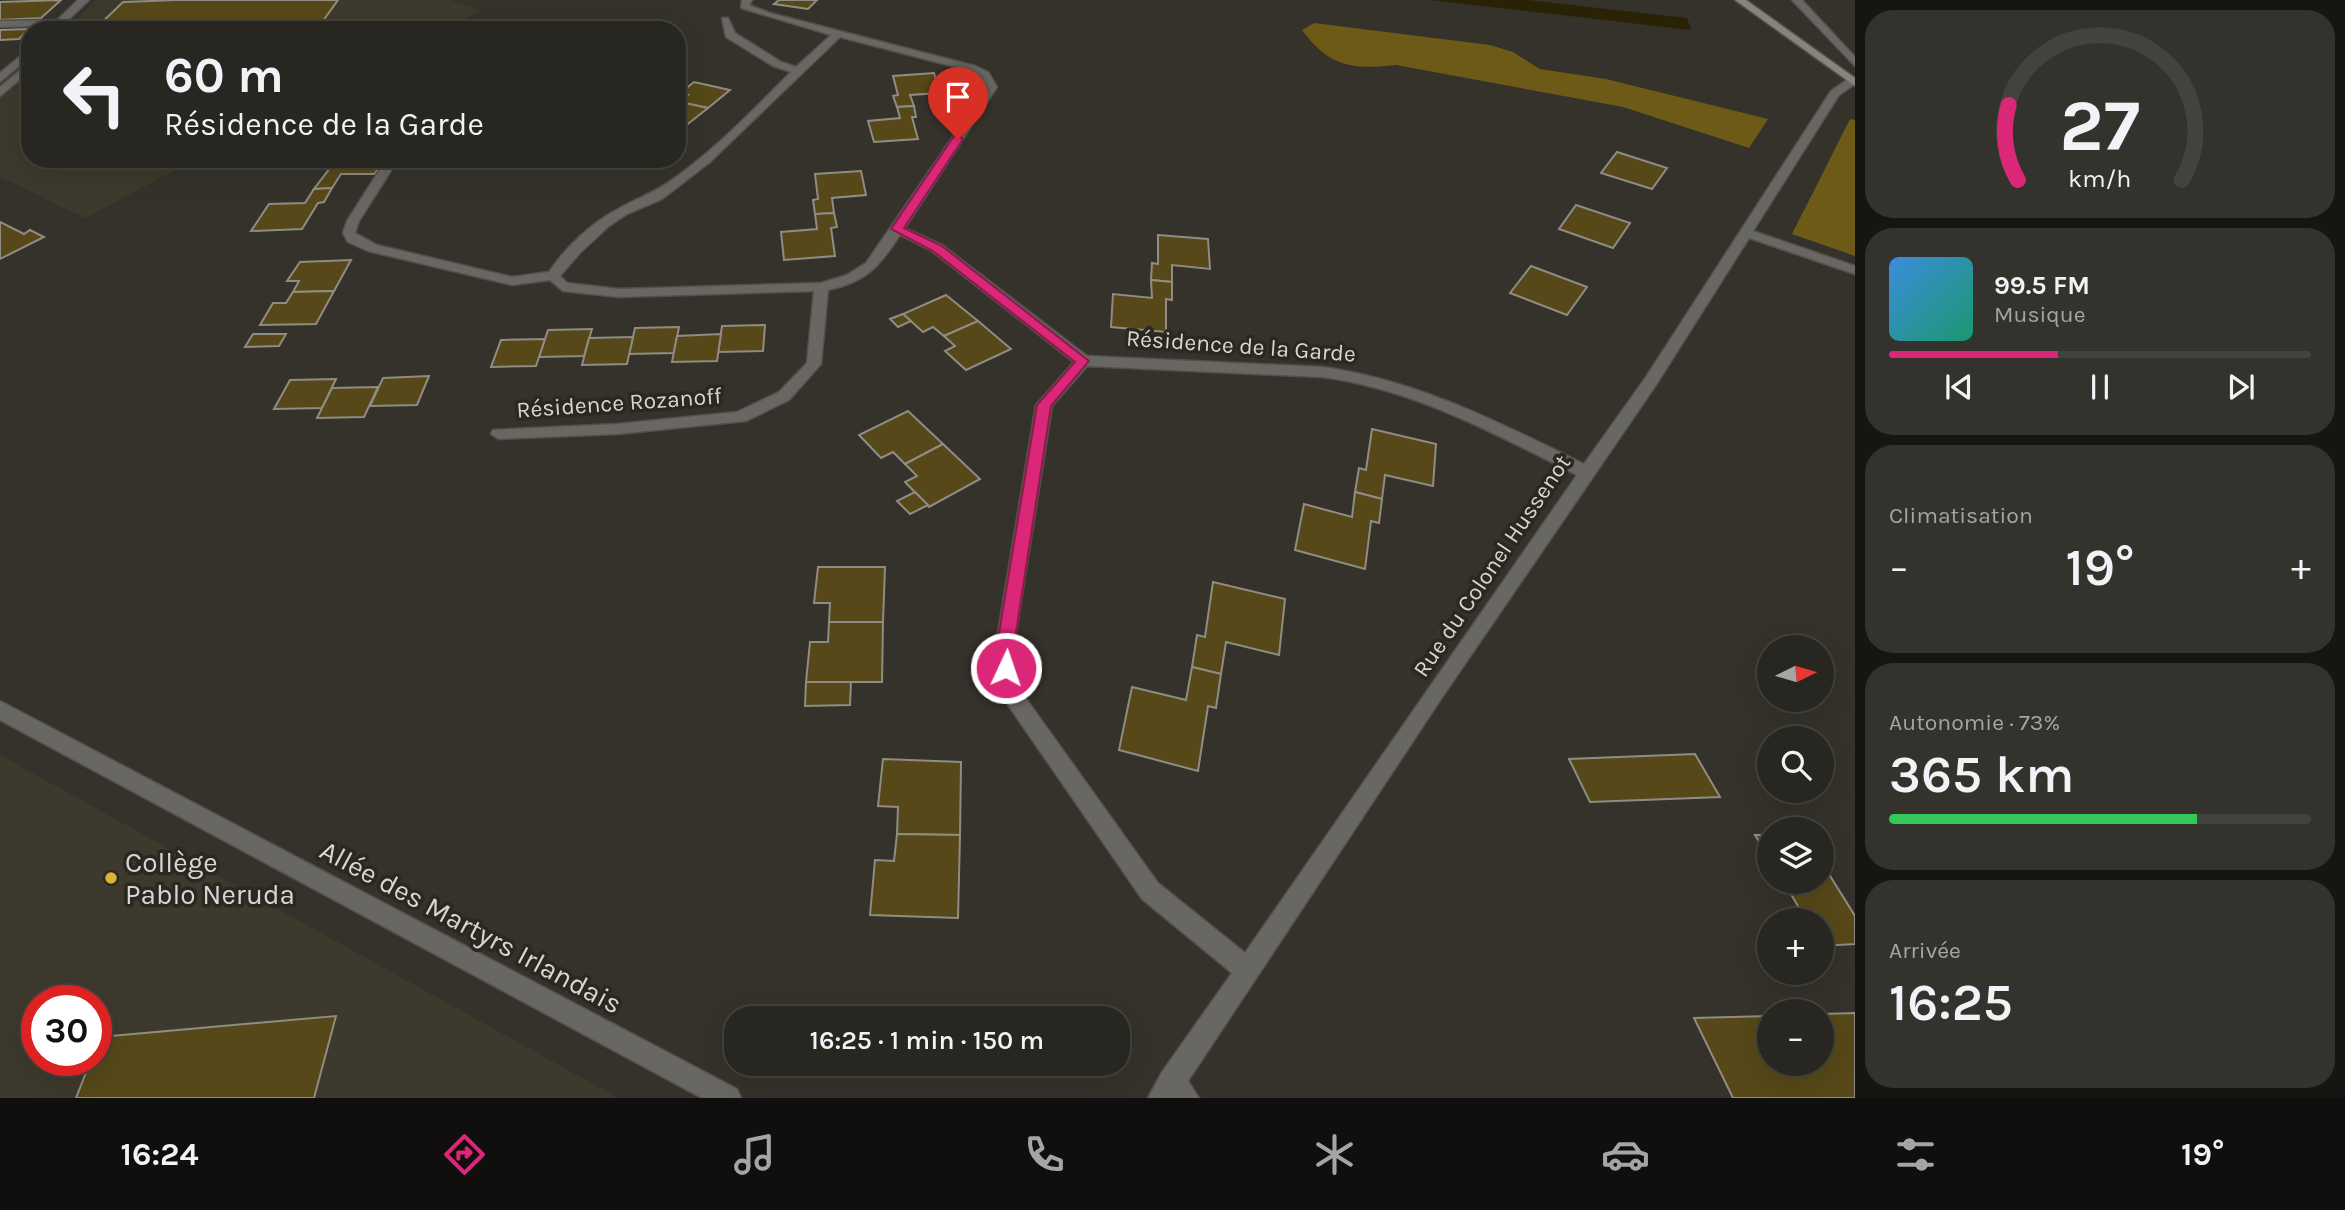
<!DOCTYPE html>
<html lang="fr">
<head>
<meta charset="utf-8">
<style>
  :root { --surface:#272620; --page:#33322d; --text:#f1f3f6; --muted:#a4a5a5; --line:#43433e; --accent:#db2777 }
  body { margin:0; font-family:Karla,sans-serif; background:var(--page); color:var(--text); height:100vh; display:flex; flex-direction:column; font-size:26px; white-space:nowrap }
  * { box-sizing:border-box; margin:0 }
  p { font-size:23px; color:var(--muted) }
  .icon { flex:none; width:38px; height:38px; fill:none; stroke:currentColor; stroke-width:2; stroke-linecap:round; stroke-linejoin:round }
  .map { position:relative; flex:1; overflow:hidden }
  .panel { display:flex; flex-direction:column; gap:10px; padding:10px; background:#151512; width:490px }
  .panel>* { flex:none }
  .guide { position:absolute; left:21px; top:21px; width:665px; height:147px; border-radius:28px; box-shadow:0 7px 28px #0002,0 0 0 2px var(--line); background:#272620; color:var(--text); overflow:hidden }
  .needle { width:46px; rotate:85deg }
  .buttons { position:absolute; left:1757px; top:635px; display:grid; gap:14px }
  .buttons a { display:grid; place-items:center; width:77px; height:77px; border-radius:50%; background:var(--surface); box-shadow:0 7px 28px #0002,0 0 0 2px var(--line); font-size:35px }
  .speed { position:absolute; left:21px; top:985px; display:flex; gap:14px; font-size:35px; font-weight:700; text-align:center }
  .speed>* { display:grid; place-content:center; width:91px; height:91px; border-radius:50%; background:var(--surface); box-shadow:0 7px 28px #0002,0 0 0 2px var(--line); line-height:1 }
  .speed .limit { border:10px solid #d22; background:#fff; color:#111 }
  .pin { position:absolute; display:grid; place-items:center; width:60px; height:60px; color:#fff; margin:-72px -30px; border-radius:50% 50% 50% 0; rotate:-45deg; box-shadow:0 0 7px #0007 }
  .pin .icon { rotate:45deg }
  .me { position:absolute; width:77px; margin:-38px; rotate:3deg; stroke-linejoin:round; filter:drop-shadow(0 0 5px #0008) }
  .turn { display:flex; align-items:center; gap:24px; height:147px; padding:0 28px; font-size:32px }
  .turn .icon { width:91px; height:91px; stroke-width:2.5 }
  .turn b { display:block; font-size:49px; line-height:60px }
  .big { font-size:52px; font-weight:600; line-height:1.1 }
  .panel .card { flex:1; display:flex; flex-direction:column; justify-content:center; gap:10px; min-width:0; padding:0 24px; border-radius:28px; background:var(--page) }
  .panel .dial { align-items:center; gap:0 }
  .dial svg { height:182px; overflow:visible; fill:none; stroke:var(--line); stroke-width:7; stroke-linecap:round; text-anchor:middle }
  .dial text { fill:var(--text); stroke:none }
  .song { display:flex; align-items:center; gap:21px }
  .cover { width:84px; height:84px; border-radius:10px; background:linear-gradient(135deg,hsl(210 70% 55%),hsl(160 70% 35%)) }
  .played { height:7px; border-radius:4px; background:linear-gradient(90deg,var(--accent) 40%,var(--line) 40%) }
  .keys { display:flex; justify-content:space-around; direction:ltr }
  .heat { display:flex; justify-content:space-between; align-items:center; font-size:38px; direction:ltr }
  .charge { height:10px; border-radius:5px; background:linear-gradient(90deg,#34c759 73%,var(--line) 0) }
  .trip { position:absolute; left:724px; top:1006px; width:406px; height:70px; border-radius:28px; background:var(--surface); box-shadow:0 7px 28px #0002,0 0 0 2px var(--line); font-weight:600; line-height:70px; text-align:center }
  .dock { display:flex; height:112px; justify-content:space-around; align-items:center; background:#100f0d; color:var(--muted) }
  .dock .icon { width:49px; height:49px }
  .dock .selected { color:var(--accent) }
  .dock b { font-size:32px; color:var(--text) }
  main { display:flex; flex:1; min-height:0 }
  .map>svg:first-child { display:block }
</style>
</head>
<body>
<main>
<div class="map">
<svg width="1855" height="1098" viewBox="0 0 1855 1098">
  <rect width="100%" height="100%" fill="#34322b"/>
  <g fill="#3d392c" fill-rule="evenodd">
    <path d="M 96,0 L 449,0 L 481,10 L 444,30 L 65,30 Z"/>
    <path d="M 30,72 L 30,159 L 197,159 L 85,218 L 0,177 L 0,97 Z"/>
    <path d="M 0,755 L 606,1091 L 617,1098 L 0,1098 ZM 37,1001 L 96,1001 L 96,1060 L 37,1060 Z"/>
  </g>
  <g fill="#6d5a16">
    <path d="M 1314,23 L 1490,45 L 1513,52 L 1540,69 L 1606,79 L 1768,119 L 1749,148 L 1623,107 L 1396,65 C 1353,70 1329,67 1302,30 Z"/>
    <path d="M 1850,119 L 1855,120 L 1855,256 L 1792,234 Z"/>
  </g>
  <path fill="#2a2205" d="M 1430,0 L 1527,0 L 1687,18 L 1691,30 Z"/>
  <g fill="#564818" stroke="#8f8c84" stroke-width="2">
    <path d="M 61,0 L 41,18 L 0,20 L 0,2 Z"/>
    <path d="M 176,0 L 338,0 L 320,25 L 94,30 L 123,2 Z"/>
    <path d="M 779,0 L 817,0 L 808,9 L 774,4 Z"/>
    <path d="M 426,25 L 423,30 L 350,30 L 352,27 Z"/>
    <path d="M 29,29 L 19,39 L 0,40 L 0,30 Z"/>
    <path d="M 934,73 L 940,93 L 910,95 L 914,106 L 897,107 L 893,96 L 898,95 L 893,76 Z"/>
    <path d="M 694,82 L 730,90 L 708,108 L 680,102 L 688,95 L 679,94 Z"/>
    <path d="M 680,102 L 708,108 L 684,127 L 677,126 L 677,104 Z"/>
    <path d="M 914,106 L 916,117 L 912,117 L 918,139 L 874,142 L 868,121 L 900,118 L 897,107 Z"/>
    <path d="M 1617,152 L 1667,168 L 1652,189 L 1601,173 Z"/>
    <path d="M 337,159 L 383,159 L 375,174 L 341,174 L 332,188 L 314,189 Z"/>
    <path d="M 861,171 L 866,195 L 832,198 L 834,213 L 815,214 L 813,200 L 818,199 L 815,174 Z"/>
    <path d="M 332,188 L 324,202 L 318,203 L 302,229 L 251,231 L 269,204 L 305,203 L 314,189 Z"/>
    <path d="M 1576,205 L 1630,223 L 1613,248 L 1559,229 Z"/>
    <path d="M 834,213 L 837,227 L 831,228 L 835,256 L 784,260 L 781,232 L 817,229 L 815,214 Z"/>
    <path d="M 0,222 L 24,234 L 30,230 L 44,237 L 0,259 Z"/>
    <path d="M 1158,235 L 1208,239 L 1210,269 L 1172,265 L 1172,282 L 1151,280 L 1152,263 L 1158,264 Z"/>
    <path d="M 351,260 L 334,291 L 293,292 L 299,281 L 287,281 L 300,262 Z"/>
    <path d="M 1531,266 L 1587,287 L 1567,315 L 1510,293 Z"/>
    <path d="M 1151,280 L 1172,282 L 1172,300 L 1166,299 L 1166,332 L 1111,327 L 1113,294 L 1152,298 Z"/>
    <path d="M 334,291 L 316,324 L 260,325 L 273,303 L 286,303 L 293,292 Z"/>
    <path d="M 946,295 L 978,321 L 944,336 L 933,327 L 923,332 L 903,314 Z"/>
    <path d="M 903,314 L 911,321 L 898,327 L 890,319 Z"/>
    <path d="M 978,321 L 1011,349 L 966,370 L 945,351 L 955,346 L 944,336 Z"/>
    <path d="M 765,325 L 763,351 L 718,352 L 722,326 Z"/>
    <path d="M 679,327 L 674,353 L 629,354 L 635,328 Z"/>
    <path d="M 592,329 L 584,356 L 539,357 L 548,330 Z"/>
    <path d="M 253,334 L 286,334 L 279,346 L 245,347 Z"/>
    <path d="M 721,334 L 717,361 L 672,362 L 677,336 Z"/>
    <path d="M 633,337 L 627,364 L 582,365 L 589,338 Z"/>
    <path d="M 545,339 L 536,366 L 491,367 L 501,340 Z"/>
    <path d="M 429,376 L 417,405 L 370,406 L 383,378 Z"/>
    <path d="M 336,379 L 322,408 L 274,409 L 290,380 Z"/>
    <path d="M 378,387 L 364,417 L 317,418 L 332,388 Z"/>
    <path d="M 908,411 L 943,444 L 905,464 L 893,452 L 881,458 L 859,435 Z"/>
    <path d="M 1372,429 L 1436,444 L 1433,486 L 1385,475 L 1382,499 L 1355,492 L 1359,468 L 1366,470 Z"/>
    <path d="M 943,444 L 980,479 L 929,507 L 905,482 L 917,476 L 905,464 Z"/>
    <path d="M 915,492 L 928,505 L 910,514 L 897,501 Z"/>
    <path d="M 1355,492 L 1382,499 L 1379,523 L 1371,521 L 1365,569 L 1295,550 L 1304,504 L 1352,517 Z"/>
    <path d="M 818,567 L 885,567 L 883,622 L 829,622 L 830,603 L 814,603 Z"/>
    <path d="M 1213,582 L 1285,599 L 1279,655 L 1226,642 L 1221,674 L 1192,667 L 1197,635 L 1205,637 Z"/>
    <path d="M 829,622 L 883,622 L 882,682 L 806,682 L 810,642 L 828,642 Z"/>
    <path d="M 1192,667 L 1221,674 L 1216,708 L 1208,706 L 1198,771 L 1119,750 L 1132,687 L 1186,700 Z"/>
    <path d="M 806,682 L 851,682 L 850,705 L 805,706 Z"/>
    <path d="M 1695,754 L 1720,797 L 1590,802 L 1569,759 Z"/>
    <path d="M 883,759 L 961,762 L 960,835 L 897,834 L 898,807 L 878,806 Z"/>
    <path d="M 897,834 L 960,835 L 958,918 L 870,915 L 875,860 L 894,861 Z"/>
    <path d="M 1755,835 L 1769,835 L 1769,858 Z"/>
    <path d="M 1822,863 L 1855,916 L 1855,944 L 1822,946 L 1822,920 L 1806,920 L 1784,882 L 1822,882 Z"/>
    <path d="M 1855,1013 L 1855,1098 L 1733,1098 L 1694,1018 L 1769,1016 L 1769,1064 L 1822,1064 L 1822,1014 Z"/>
    <path d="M 336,1016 L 314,1098 L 76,1098 L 91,1060 L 96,1060 L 100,1037 Z"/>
  </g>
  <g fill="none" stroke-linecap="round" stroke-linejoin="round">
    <g stroke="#515049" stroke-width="3">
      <g id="lane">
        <path d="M 64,20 L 66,22 L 61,25 L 0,27 L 0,21 Z"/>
        <path d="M 30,62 L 30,71 L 0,96 L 0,87 Z"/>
      </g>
    </g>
    <g stroke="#515049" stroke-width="3">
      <g id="street">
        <path d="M 78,0 L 89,0 L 58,30 L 47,30 Z"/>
        <path d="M 742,0 L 752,0 L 749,5 L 770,13 L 975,66 L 988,72 L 997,87 L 905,228 L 942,245 L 1087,356 L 1322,367 C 1417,380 1500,423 1584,464 L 1646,377 L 1831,91 L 1848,79 L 1855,79 L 1855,84 L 1839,95 L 1753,231 L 1855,266 L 1855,274 L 1749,238 L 1656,385 L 1441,699 L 1188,1081 L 1199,1098 L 1148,1098 L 1162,1072 L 1232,973 L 1142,899 L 1006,702 L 996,668 L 996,645 L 1036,405 L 1074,362 L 932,251 L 900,235 C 879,267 866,282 828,290 L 821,364 L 789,400 L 746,421 L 617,434 L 499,439 L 491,434 L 493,430 L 617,424 L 737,412 L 779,392 L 807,363 L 814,291 L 619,297 L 563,291 L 550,280 L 512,285 L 368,251 L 348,242 L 343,233 L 347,221 L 382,166 L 388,162 L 394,166 L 359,221 L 355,233 L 377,245 L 512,277 L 549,272 C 566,247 592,222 620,208 C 641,196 655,193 676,177 C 718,147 754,109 791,72 L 773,66 L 726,37 L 722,18 L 728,18 L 735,33 L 781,62 L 796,67 L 831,35 L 741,8 ZM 840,37 L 967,70 L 980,76 L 987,87 L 866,263 L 847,275 L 821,283 L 619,289 L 567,283 L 560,276 L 580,253 L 609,226 L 627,214 L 662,199 L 710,162 ZM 1087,366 L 1322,377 C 1414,389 1495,434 1577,475 L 1245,953 L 1158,883 L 1022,693 L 1016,668 L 1014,645 L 1052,406 Z"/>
        <path d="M 1792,0 L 1802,0 L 1855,57 L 1855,66 Z"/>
        <path d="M 30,48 L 30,57 L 0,82 L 0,73 Z"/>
        <path d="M 0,701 L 737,1089 L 741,1098 L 702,1098 L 0,720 Z"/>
      </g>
    </g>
    <g stroke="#515049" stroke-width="3">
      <path id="secondary" d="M 1735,0 L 1746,0 L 1855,78 L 1855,86 Z"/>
    </g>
    <use href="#lane" fill="#686763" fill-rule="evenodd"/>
    <use href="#street" fill="#686763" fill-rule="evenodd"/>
    <use href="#secondary" fill="#85847e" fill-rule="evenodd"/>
  </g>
  <path fill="#db2777" stroke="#8e194d" stroke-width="2" d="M 958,135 L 963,139 L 904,228 L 942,246 L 1089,361 L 1051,406 L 1014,645 L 1014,668 L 1006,675 L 997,668 L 997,645 L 1037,405 L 1075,362 L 933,251 L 891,229 L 954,136 Z"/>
  <circle fill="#d7b434" stroke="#2a2821" stroke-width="2.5" cx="111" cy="878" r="7"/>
  <g text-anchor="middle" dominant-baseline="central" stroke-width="7" stroke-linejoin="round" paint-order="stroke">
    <g font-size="23" fill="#d7d6d2" stroke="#2a2821">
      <text transform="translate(1241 346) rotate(4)">Résidence de la Garde</text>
      <text transform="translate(619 403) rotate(-4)">Résidence Rozanoff</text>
      <text transform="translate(1492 566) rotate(-56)">Rue du Colonel Hussenot</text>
    </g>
    <g font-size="28" fill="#d7d6d2" stroke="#2a2821" text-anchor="start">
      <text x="125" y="862">Collège<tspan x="125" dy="32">Pablo Neruda</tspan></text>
    </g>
    <g font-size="28" fill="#d7d6d2" stroke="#2a2821">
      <text transform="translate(471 927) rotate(28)">Allée des Martyrs Irlandais</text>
    </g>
  </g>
</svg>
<div class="buttons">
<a><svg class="needle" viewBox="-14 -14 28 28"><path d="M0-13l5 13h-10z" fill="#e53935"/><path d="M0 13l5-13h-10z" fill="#a4a5a5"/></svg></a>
<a><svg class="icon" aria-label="search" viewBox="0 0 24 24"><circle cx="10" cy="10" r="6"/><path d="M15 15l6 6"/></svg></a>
<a><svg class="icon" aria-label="layers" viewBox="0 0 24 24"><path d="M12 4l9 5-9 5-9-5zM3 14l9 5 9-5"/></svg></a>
<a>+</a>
<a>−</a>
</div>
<div class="speed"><div class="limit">30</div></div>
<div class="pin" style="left:958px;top:139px;background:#d93025"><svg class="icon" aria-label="arrive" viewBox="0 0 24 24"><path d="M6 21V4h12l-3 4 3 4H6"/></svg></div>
<svg class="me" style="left:1006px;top:668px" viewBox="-20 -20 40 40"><circle r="17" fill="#db2777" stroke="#fff" stroke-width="3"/><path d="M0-11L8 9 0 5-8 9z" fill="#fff"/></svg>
<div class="trip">16:25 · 1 min · 150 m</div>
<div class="guide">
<div class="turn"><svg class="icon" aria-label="left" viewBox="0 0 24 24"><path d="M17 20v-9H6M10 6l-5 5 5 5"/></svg><div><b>60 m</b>Résidence de la Garde</div></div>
</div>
</div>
<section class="panel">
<div class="card dial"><svg viewBox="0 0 100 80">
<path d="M14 69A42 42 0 1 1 86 69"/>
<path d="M14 69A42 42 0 0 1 10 36" stroke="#db2777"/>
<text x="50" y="56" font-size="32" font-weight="700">27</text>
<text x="50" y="72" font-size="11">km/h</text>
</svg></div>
<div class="card">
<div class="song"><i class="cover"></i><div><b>99.5 FM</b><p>Musique</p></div></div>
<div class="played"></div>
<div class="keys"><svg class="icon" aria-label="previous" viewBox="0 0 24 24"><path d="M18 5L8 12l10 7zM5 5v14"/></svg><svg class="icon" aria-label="pause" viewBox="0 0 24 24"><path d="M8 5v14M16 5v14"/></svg><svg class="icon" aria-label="next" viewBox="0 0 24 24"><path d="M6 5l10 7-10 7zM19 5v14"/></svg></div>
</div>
<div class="card"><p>Climatisation</p>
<div class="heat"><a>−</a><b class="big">19°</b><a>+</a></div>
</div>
<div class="card"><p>Autonomie · 73%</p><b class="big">365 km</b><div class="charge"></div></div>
<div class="card"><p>Arrivée</p><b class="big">16:25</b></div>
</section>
</main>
<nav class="dock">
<b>16:24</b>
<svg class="icon selected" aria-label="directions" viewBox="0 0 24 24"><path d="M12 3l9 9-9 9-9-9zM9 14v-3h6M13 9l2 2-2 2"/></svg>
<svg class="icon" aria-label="music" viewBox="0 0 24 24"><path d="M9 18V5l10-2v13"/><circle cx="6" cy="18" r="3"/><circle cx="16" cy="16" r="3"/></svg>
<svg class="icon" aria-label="phone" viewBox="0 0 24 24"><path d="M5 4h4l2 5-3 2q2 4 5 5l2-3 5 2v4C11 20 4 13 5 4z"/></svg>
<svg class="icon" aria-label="climate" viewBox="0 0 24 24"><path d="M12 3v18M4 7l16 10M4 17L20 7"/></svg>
<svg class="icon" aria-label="car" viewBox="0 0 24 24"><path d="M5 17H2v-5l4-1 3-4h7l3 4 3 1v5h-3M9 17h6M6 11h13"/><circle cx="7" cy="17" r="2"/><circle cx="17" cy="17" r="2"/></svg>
<svg class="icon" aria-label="filters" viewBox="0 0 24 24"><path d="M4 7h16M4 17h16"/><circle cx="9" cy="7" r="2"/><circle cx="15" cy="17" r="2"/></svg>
<b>19°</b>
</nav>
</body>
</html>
